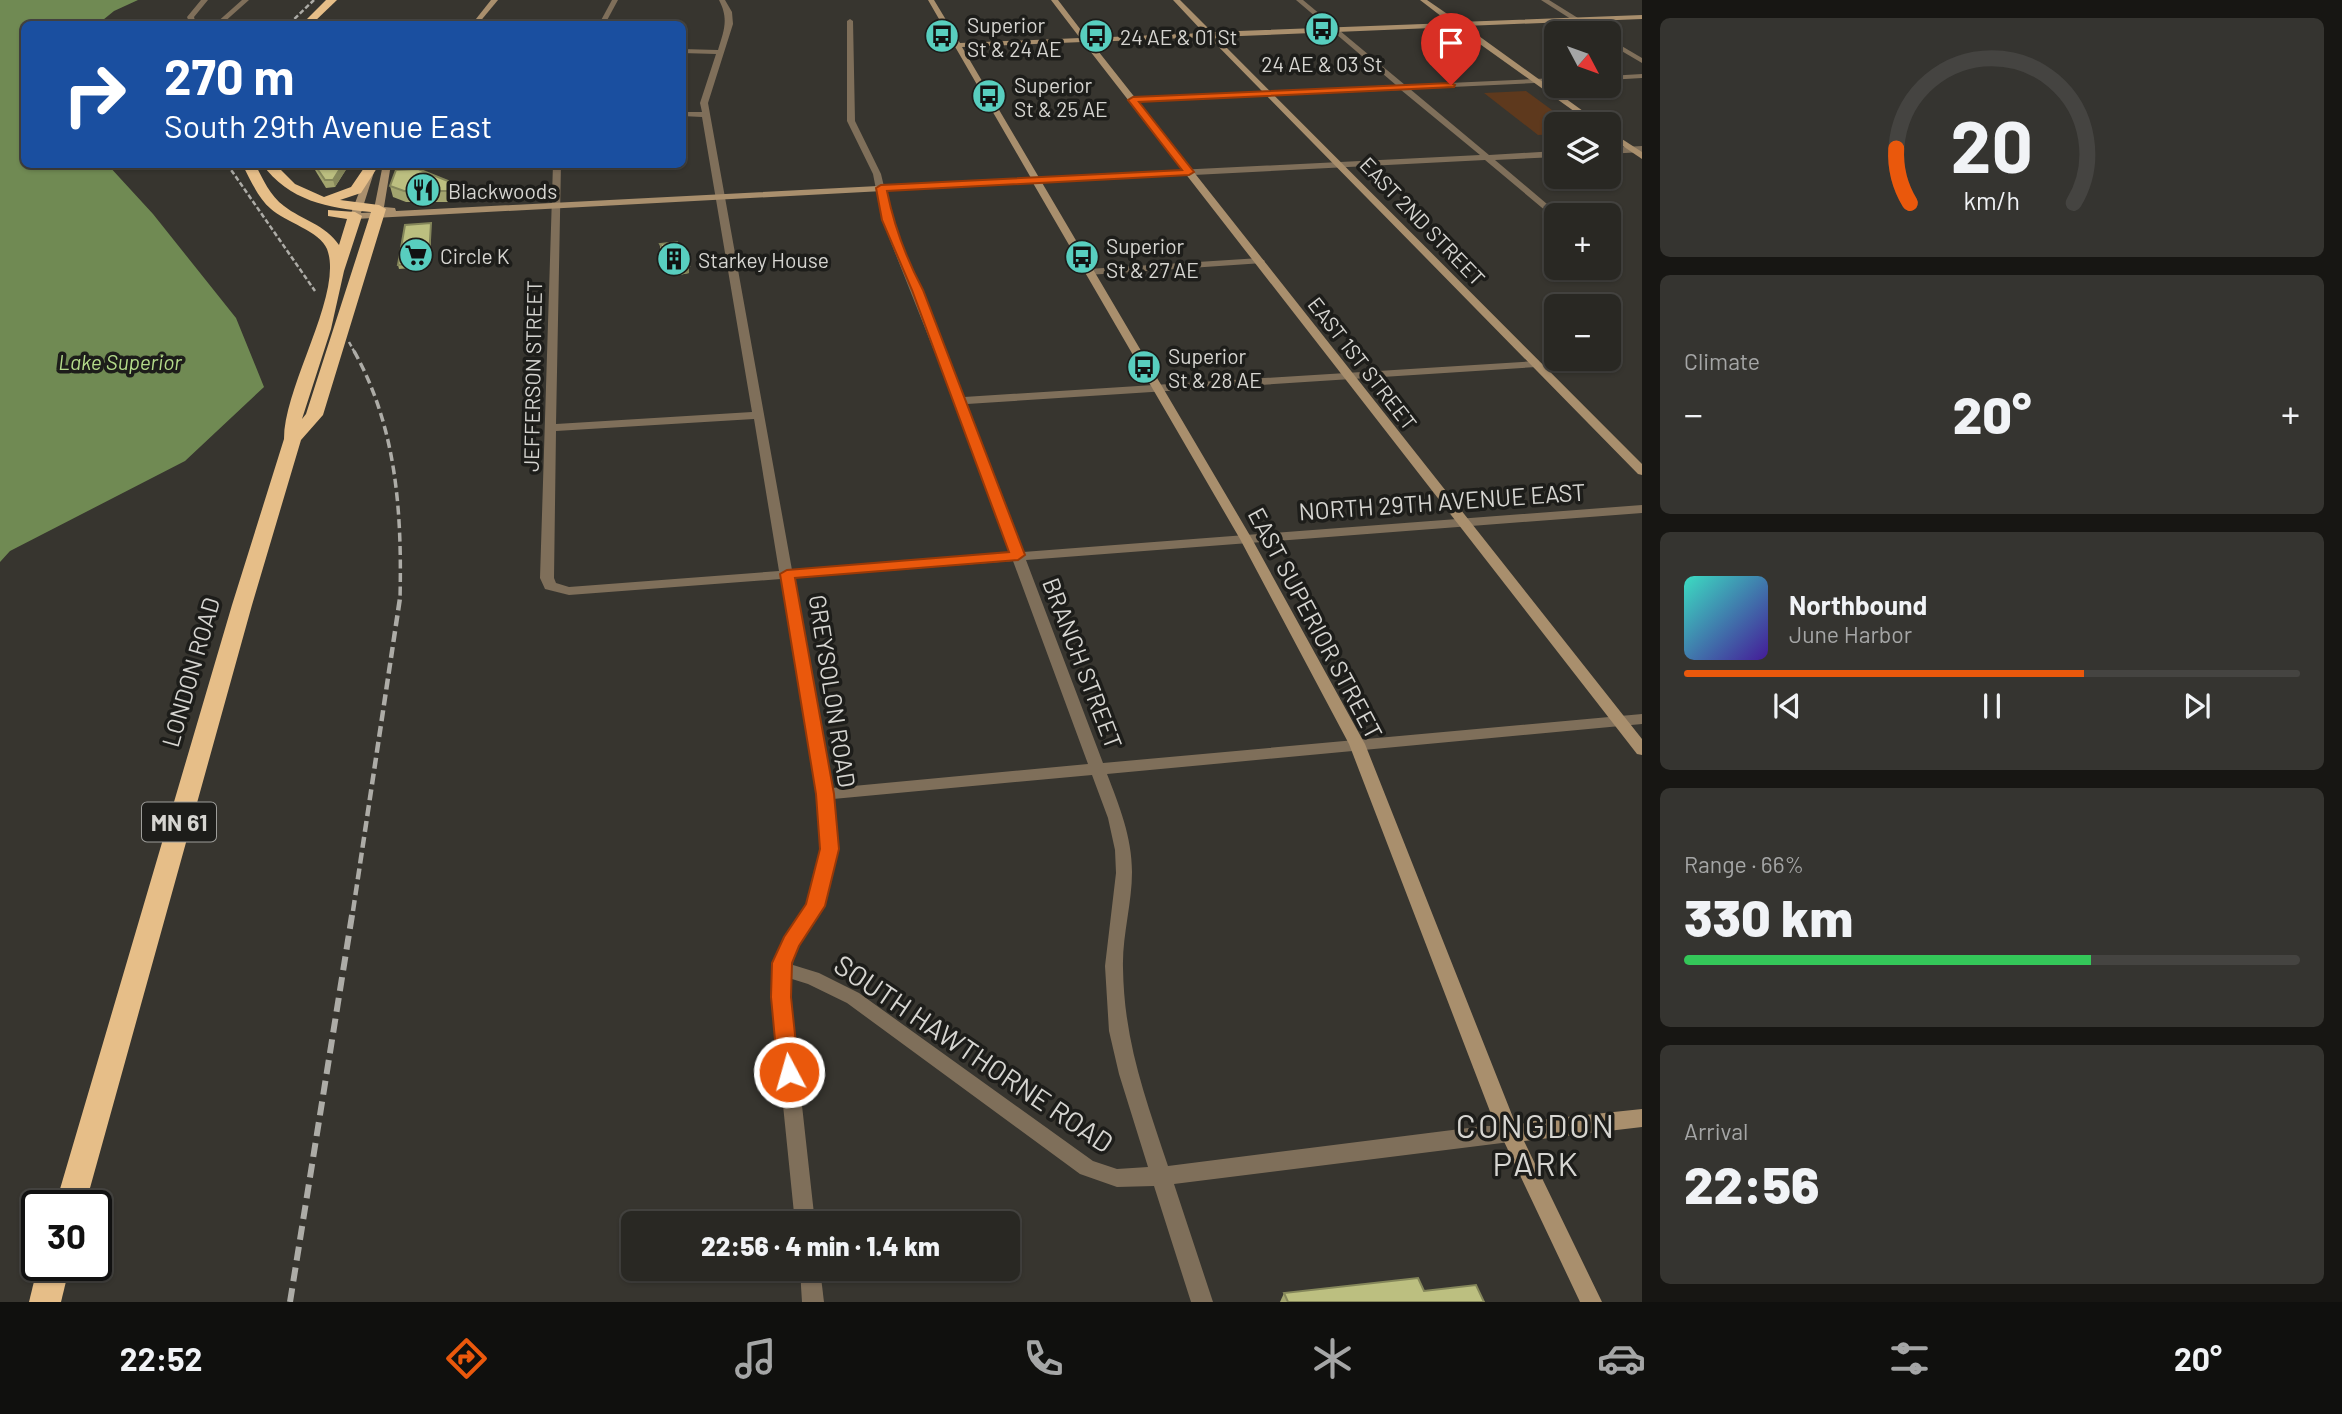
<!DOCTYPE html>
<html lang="en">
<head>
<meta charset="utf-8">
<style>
  :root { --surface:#292823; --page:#353430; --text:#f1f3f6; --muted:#a5a6a6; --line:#454441; --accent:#ea580c }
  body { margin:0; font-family:Barlow,sans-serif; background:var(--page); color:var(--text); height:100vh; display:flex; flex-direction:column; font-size:26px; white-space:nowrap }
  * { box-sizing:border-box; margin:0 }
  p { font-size:23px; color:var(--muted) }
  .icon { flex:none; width:38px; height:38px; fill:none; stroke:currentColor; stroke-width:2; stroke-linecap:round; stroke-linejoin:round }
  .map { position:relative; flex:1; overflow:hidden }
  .sheet { display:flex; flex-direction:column; gap:18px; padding:18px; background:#171613; width:700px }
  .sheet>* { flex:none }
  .top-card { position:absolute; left:21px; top:21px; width:665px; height:147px; border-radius:10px; box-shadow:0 2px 5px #0004,0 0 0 2px var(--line); background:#1a4fa0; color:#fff; overflow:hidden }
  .needle { width:46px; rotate:131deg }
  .buttons { position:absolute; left:1544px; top:21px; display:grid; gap:14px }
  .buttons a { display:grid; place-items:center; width:77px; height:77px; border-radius:10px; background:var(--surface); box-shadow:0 2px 5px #0004,0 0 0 2px var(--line); font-size:35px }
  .speed { position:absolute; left:21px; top:1190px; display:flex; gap:14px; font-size:35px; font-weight:700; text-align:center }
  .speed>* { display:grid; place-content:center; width:91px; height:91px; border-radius:50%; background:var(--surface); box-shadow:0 2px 5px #0004,0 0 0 2px var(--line); line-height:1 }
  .speed .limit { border:4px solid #111; border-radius:10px; background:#fff; color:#111 }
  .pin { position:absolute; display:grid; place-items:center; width:60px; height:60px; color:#fff; margin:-72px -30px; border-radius:50% 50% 50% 0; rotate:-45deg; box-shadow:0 0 7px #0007 }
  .pin .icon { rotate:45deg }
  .me { position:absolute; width:77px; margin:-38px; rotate:354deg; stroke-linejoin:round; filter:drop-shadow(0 0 5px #0008) }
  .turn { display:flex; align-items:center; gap:24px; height:147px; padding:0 28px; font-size:32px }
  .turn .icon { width:91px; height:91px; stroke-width:2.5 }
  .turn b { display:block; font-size:49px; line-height:60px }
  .big { font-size:52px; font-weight:800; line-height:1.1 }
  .sheet .tile { flex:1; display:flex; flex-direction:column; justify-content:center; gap:10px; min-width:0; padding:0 24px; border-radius:10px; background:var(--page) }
  .sheet .dial { align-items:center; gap:0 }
  .dial svg { height:182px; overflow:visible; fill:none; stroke:var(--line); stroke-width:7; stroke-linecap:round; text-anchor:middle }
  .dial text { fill:var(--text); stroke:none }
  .song { display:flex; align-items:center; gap:21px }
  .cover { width:84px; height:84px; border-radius:10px; background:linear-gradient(135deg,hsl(170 70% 55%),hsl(260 70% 35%)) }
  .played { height:7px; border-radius:4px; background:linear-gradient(90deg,var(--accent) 65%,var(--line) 65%) }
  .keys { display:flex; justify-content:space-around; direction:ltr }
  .heat { display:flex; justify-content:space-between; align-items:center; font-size:38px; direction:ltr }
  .charge { height:10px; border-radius:5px; background:linear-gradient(90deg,#34c759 66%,var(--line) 0) }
  .trip { position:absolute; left:621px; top:1211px; width:399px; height:70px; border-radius:10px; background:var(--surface); box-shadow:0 2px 5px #0004,0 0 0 2px var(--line); font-weight:800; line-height:70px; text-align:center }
  .tab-bar { display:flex; height:112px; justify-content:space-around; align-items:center; background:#10100e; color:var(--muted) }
  .tab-bar .icon { width:49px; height:49px }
  .tab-bar .selected { color:var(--accent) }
  .tab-bar b { font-size:32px; color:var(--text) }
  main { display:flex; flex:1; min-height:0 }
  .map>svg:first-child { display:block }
</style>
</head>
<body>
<main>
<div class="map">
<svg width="1642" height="1302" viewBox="0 0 1642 1302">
  <rect width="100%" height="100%" fill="#37352f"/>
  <path fill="#5e391d" d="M 1526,91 L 1571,124 L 1556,124 L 1556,134 L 1538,135 L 1484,93 Z"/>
  <path fill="#708a53" d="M 0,0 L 138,0 L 114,11 L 98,24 L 24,24 L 24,164 L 108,165 L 153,214 L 236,318 L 264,387 L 185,461 L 10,551 L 0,562 Z"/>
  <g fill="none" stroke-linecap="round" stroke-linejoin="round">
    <g fill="#7f6f5a" fill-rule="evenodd">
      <path d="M 201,0 L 208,0 L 194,17 L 196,24 L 190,24 L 187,17 Z"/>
      <path d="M 242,0 L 249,0 L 222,24 L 215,24 Z"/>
      <path d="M 612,0 L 618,0 L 605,24 L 599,24 Z"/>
      <path d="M 719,0 L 725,0 L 732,12 L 733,24 L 708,103 L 792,570 L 1011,553 L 954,401 L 882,220 L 873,174 L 847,121 L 847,21 L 850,19 L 853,21 L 855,121 L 881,174 L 892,220 L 964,397 L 1536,361 L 1541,364 L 1536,367 L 967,404 L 1023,552 L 1642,505 L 1642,513 L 1026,560 L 1103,763 L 1642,714 L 1642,724 L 1107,774 C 1119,805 1132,837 1132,872 C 1132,904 1122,936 1123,968 C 1124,1041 1145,1097 1168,1166 L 1484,1126 L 1511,1126 L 1518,1129 L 1521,1135 L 1518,1141 L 1174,1184 L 1213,1302 L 1191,1302 L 1154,1186 L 1117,1187 L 1080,1174 L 847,1003 L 808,984 L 792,979 L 790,997 L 815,1223 L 795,1223 L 772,997 L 776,955 L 804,911 L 816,880 L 821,849 L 817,794 L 781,579 L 569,595 L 545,589 L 540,578 L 553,164 L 561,164 L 556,424 L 752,412 L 702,117 L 682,116 L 682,112 L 702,112 L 700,103 L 716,54 L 682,53 L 682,49 L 718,50 C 724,30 729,19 719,0 ZM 754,419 L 779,571 L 569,587 L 556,583 L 554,578 L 556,431 ZM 1013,561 L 1088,764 L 832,788 L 794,578 ZM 1092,775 L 1108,818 L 1115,850 L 1116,873 L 1105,966 L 1109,1031 L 1119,1074 L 1148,1167 L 1117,1169 L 1093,1161 L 859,993 L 819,973 L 793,965 C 794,947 810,932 818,917 C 839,879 836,840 833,799 Z"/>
      <path d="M 1296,0 L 1303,0 L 1405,85 L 1556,78 L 1556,82 L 1410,89 L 1489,155 L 1556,151 L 1556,157 L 1495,160 L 1560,215 L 1553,217 L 1485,160 L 1037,183 L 1033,180 L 1037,177 L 1480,155 L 1401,90 L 1133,102 L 1129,100 L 1133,98 L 1396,85 Z"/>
      <path d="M 1541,0 L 1549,0 L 1602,33 L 1593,33 Z"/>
      <path d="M 1608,38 L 1642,58 L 1642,63 L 1608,43 Z"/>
      <path d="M 1642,74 L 1642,78 L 1608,80 L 1608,76 Z"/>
      <path d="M 1642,146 L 1642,152 L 1608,154 L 1608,148 Z"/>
      <path d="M 1260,258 L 1265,261 L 1263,263 L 1088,275 L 1083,272 L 1088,269 Z"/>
      <path d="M 800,1269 L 820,1269 L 824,1302 L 802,1302 Z"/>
    </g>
    <g fill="#a98f6d" fill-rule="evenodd">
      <path d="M 491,0 L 498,0 L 478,24 L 472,24 Z"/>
      <path d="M 928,0 L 934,0 L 960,43 L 1080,38 L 1051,0 L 1058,0 L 1087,38 L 1204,33 L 1173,0 L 1180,0 L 1212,32 L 1450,23 L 1420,0 L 1427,0 L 1459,22 L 1642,15 L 1642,19 L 1465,26 L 1601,124 L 1592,124 L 1456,27 L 1216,37 L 1642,464 L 1642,475 L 1638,474 L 1209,37 L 1091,42 L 1642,739 L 1642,755 L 1637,754 L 1083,42 L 962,47 L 1252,539 L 1365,744 L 1516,1125 L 1538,1120 L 1642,1109 L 1642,1127 L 1524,1141 L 1602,1302 L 1580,1302 L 1491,1114 L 1349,744 L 1240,539 L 1033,183 L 355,219 L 350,216 L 370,164 L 379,164 L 375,169 L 361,213 L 381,212 L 374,209 L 383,164 L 391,164 L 384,207 L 395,208 L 396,211 L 1031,178 Z"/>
      <path d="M 1608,130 L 1642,152 L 1642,159 L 1608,136 Z"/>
    </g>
    <g fill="#e6be88" fill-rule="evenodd">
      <path d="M 326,0 L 337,0 L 312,24 L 302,24 Z"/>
      <path d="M 242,164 L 255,164 C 263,179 270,196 284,206 C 302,220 326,225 339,245 L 347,219 L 328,216 L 328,210 L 355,212 L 362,216 L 344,271 L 331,329 L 302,419 L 306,414 L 371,212 C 328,208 289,201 262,164 L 275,164 L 295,184 L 324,197 L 351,187 L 366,165 L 376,165 L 377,168 L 361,193 L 340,200 L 379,205 L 386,209 L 323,415 L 301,440 L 252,605 L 85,1206 L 55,1206 L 232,605 L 284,439 C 284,385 344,293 327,249 C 321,232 284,221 271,209 C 258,198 250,179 242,164 Z"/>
      <path d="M 38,1265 L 70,1265 L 61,1302 L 29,1302 Z"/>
    </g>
    <g stroke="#adaca7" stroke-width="2.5" stroke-dasharray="5 2.5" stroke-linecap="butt">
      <path d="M 289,24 L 314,0"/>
      <path d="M 227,164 L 315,291"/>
      <path d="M 349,342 L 355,353"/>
    </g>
    <path stroke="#adaca7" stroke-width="3.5" stroke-dasharray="9 4.5" stroke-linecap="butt" d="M 354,351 C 397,428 402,513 400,600"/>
    <path stroke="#adaca7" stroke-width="4.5" stroke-dasharray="11 5" stroke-linecap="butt" d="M 353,911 L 400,598"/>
    <path stroke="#adaca7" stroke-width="6" stroke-dasharray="14 7" stroke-linecap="butt" d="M 290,1302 L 353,909"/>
  </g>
  <g fill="#a2a46e">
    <path d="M 314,164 L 347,164 L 347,168 L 335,187 L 326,188 L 315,170 Z"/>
    <path d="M 448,181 L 451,202 L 406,202 L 393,197 L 390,186 Z"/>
    <path d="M 431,223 L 430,261 L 426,261 L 424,267 L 399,269 L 398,265 Z"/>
    <path d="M 660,244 L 689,273 L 674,276 L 660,251 Z"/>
    <path d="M 1424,1291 L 1484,1302 L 1280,1302 L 1284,1293 Z"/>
  </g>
  <g fill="#84865a">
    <path d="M 343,164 L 347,164 L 347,168 L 335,187 L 333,180 Z"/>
    <path d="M 431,223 L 430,261 L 426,261 L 424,267 L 423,263 Z"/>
    <path d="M 689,266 L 689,273 L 674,276 L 673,268 Z"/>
  </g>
  <g fill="#bcbf80" stroke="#84865a" stroke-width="2">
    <path d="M 314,164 L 343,164 L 333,180 L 325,180 Z"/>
    <path d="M 418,169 L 448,181 L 449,191 L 404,191 L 390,186 L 396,170 Z"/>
    <path d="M 431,223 L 429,257 L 425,257 L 423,263 L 398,265 L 405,225 Z"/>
    <path d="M 677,242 L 689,266 L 673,268 L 660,244 Z"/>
    <path d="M 1418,1278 L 1424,1291 L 1476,1285 L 1484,1302 L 1288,1302 L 1284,1293 Z"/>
  </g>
  <path fill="#ea580c" stroke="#983908" stroke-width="2" d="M 1451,83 L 1455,85 L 1454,87 L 1139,102 L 1194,172 L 1189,175 L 887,191 C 894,226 906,258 923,290 L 1025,555 L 1018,560 L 795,578 L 834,794 L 839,849 L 825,906 L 799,946 L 792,963 L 791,997 L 799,1072 L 796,1079 L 789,1082 L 781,1079 L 778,1072 L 771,997 L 772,963 L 784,937 L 806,904 L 820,849 L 816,794 L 780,574 L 787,570 L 1009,552 L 912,290 L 882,220 L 876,188 L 881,185 L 1182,170 L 1128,100 L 1133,97 Z"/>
  <defs>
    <g id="bus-disc" transform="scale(1.75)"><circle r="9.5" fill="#58cebf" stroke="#1d1d1a"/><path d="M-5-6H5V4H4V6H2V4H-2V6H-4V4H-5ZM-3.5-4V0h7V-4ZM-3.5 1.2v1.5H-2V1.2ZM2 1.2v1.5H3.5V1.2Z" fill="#111"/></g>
    <g id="restaurant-disc" transform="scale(1.75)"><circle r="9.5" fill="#58cebf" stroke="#1d1d1a"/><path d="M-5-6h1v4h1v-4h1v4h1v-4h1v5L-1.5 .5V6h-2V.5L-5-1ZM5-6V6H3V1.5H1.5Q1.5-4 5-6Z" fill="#111"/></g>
    <g id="supermarket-disc" transform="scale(1.75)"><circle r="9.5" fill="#58cebf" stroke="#1d1d1a"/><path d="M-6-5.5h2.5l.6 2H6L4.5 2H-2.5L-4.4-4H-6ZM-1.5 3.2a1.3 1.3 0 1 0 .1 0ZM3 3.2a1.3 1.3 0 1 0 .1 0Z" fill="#111"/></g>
    <g id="building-disc" transform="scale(1.75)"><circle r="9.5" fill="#58cebf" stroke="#1d1d1a"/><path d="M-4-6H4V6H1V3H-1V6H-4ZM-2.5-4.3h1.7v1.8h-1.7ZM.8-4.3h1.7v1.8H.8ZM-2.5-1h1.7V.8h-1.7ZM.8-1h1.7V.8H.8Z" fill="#111"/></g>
  </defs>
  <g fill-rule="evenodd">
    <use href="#bus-disc" x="1322" y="29"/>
    <use href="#bus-disc" x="942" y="36"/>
    <use href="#bus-disc" x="1096" y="36"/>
    <use href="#bus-disc" x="989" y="96"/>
    <use href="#restaurant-disc" x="423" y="190"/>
    <use href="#supermarket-disc" x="416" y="255"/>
    <use href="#bus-disc" x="1082" y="257"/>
    <use href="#building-disc" x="674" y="259"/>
    <use href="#bus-disc" x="1144" y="367"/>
  </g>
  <g text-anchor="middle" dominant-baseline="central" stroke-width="7" stroke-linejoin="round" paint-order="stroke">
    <g font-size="21" fill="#d6d5d1" stroke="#1d1d1a" text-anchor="start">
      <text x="967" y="24">Superior<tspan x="967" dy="24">St &amp; 24 AE</tspan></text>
      <text x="1120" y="36">24 AE &amp; 01 St</text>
      <text x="1322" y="63" text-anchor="middle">24 AE &amp; 03 St</text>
      <text x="1014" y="84">Superior<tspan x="1014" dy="24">St &amp; 25 AE</tspan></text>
      <text x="448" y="190">Blackwoods</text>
      <text x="1106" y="245">Superior<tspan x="1106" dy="24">St &amp; 27 AE</tspan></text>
      <text x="440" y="255">Circle K</text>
      <text x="698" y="259">Starkey House</text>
      <text x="1168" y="355">Superior<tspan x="1168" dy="24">St &amp; 28 AE</tspan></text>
    </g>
    <g font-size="21" fill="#d6d5d1" stroke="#1d1d1a">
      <text transform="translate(1423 221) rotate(46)">EAST 2ND STREET</text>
      <text transform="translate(1363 363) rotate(52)">EAST 1ST STREET</text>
      <text transform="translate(532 376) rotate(-89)">JEFFERSON STREET</text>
    </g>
    <g font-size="21" font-style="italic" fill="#b4db8a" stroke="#1d1d1a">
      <text x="120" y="361">Lake Superior</text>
    </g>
    <rect fill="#1d1d1a" stroke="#9e9e9a" stroke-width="2" x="142" y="802.5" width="74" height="39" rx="5"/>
    <g font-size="23" font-weight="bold" fill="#d6d5d1">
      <text x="179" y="822">MN 61</text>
    </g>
    <g font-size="24" fill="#d6d5d1" stroke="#1d1d1a">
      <text transform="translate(1442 501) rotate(-4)">NORTH 29TH AVENUE EAST</text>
      <text transform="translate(1316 623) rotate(62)">EAST SUPERIOR STREET</text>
      <text transform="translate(1083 663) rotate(69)">BRANCH STREET</text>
      <text transform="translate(190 672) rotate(-74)">LONDON ROAD</text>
      <text transform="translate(833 691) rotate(81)">GREYSOLON ROAD</text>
    </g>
    <g font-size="28" fill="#d6d5d1" stroke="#1d1d1a">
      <text transform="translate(974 1053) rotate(34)">SOUTH HAWTHORNE ROAD</text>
    </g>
    <g font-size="33" letter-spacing="2" fill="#d6d5d1" stroke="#1d1d1a">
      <text x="1536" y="1125">CONGDON<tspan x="1536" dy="38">PARK</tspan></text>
    </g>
  </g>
</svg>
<div class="buttons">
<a><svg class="needle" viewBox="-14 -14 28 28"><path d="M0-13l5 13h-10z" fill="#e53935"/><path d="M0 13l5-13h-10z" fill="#a5a6a6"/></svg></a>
<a><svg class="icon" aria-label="layers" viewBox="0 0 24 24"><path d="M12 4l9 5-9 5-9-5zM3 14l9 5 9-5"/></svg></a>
<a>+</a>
<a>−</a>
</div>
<div class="speed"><div class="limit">30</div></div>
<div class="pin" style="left:1451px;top:85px;background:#d93025"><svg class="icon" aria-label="arrive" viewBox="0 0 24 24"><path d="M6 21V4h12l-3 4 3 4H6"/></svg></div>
<svg class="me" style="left:789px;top:1072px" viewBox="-20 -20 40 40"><circle r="17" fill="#ea580c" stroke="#fff" stroke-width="3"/><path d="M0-11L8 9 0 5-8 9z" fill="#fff"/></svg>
<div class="trip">22:56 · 4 min · 1.4 km</div>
<div class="top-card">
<div class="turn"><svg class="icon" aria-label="right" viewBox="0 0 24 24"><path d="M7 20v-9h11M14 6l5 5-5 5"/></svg><div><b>270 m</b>South 29th Avenue East</div></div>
</div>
</div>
<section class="sheet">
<div class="tile dial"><svg viewBox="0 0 100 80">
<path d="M14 69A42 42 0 1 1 86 69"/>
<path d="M14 69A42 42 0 0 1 8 45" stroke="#ea580c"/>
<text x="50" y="56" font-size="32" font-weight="700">20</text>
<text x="50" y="72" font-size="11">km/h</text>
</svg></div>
<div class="tile"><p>Climate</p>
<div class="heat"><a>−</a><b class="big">20°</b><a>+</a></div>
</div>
<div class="tile">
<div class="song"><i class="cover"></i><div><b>Northbound</b><p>June Harbor</p></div></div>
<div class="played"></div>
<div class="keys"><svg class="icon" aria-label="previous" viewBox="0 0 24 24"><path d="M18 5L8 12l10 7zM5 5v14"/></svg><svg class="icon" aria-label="pause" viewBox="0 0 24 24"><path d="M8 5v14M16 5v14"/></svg><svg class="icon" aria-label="next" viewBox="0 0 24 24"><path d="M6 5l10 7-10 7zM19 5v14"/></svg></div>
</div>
<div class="tile"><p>Range · 66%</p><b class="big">330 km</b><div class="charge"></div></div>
<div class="tile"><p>Arrival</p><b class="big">22:56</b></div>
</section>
</main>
<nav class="tab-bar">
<b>22:52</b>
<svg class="icon selected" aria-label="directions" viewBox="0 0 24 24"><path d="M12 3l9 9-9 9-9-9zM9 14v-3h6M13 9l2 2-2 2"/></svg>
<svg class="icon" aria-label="music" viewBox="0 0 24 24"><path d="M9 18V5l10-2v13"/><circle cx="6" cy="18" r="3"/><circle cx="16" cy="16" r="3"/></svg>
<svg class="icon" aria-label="phone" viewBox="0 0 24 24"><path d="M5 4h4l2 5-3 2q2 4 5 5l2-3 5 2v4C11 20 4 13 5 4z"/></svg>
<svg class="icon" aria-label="climate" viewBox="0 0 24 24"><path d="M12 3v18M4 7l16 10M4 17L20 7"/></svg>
<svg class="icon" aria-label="car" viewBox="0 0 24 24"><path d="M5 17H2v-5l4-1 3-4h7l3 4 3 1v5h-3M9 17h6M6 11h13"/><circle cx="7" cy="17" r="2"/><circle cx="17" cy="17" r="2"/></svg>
<svg class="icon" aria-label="filters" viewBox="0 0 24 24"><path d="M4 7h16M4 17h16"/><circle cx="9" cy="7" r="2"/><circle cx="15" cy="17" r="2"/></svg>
<b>20°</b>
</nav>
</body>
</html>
